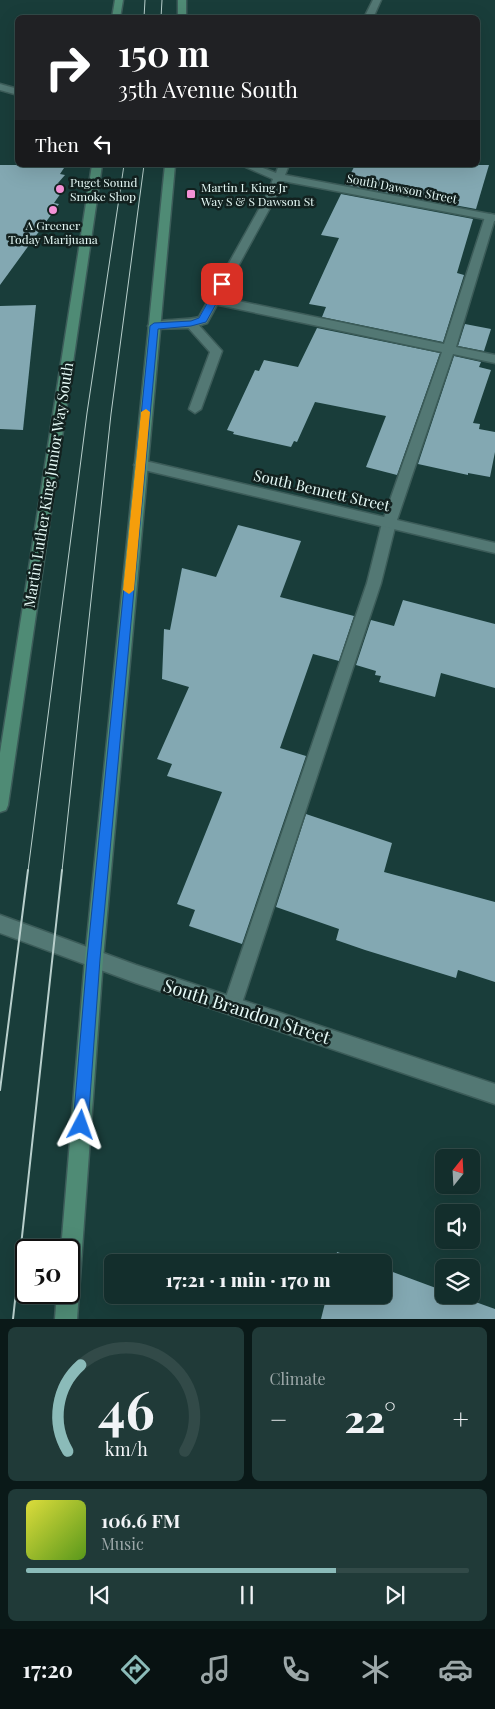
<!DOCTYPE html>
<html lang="en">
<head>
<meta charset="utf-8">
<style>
  :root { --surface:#132e2c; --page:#203a38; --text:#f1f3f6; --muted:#9da8a9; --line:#324a48; --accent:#8bbbb9 }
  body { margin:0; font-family:"Playfair Display",serif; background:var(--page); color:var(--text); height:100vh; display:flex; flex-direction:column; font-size:19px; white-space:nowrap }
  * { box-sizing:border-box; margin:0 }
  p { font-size:16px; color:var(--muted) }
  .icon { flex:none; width:28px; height:28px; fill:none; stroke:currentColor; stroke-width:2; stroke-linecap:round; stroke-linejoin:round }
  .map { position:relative; height:1319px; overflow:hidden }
  .drawer { display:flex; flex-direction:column; gap:8px; padding:8px; background:#0a1918; flex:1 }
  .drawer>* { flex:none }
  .guide { position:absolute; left:15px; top:15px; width:465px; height:152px; border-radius:8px; box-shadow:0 5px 20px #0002,0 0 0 1px var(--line); background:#202124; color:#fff; overflow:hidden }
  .needle { width:32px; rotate:18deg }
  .buttons { position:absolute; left:435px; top:1149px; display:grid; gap:10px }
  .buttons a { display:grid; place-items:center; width:45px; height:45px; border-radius:8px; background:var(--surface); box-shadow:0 5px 20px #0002,0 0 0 1px var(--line); font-size:25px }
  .speed { position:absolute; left:15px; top:1239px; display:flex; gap:10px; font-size:25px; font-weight:700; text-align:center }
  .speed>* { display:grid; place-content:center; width:65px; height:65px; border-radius:50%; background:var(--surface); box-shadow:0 5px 20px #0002,0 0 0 1px var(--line); line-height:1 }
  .speed .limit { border:2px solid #111; border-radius:8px; background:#fff; color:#111 }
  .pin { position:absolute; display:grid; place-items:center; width:42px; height:42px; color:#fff; margin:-21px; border-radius:10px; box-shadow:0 2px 8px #0006 }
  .me { position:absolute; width:55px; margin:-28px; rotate:4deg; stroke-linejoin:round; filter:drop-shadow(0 0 4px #0008) }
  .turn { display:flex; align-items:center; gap:18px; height:105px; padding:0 20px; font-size:22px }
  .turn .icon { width:65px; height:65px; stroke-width:2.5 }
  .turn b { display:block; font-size:35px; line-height:42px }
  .then { display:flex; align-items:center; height:48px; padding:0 20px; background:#0003; gap:10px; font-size:19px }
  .big { font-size:38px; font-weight:800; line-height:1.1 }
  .drawer .tile { flex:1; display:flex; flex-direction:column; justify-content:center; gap:8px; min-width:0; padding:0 18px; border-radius:8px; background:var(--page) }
  .drawer .dial { align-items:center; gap:0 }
  .dial svg { height:130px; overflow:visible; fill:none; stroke:var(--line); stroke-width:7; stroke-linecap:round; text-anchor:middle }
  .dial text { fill:var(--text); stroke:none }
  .song { display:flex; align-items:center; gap:15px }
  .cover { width:60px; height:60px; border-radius:8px; background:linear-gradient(135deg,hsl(60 70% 55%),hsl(90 70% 35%)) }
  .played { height:5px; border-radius:2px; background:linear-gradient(90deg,var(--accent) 70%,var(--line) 70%) }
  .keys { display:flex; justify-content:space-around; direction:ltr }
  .heat { display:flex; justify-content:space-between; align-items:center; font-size:28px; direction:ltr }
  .drawer .tiles { flex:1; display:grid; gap:8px; grid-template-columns:1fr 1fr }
  .tile:last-child { grid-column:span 2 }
  .trip { position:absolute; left:104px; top:1254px; width:288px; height:50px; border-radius:8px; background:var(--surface); box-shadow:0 5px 20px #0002,0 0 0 1px var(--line); font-weight:800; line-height:50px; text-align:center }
  .tab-bar { display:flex; height:80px; justify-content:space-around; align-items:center; background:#081212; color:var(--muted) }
  .tab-bar .icon { width:35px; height:35px }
  .tab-bar .selected { color:var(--accent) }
  .tab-bar b { font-size:22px; color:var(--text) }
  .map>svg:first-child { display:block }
</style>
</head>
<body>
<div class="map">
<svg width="495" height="1319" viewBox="0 0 495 1319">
  <rect width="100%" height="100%" fill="#193d3a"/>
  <g fill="#83a8b2">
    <path d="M 0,165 L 66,165 L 60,174 L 65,175 L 58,183 L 63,184 L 57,192 L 61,193 L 54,203 L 59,204 L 0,285 Z"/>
    <path d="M 355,165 L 489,165 L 476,209 L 345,185 Z"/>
    <path d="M 341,194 L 473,219 L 457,273 L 464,275 L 443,342 L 322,317 L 326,307 L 309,304 L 339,238 L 321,235 Z"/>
    <path d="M 36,305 L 23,430 L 0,429 L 0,306 Z"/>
    <path d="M 465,324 L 491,329 L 484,351 L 458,346 Z"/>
    <path d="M 317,328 L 440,353 L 397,475 L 366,467 L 386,416 L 315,402 L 297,442 L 294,441 L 291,447 L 233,434 L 234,432 L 227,430 L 255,370 L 259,371 L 264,360 L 298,367 Z"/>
    <path d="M 454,356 L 481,362 L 479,367 L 491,370 L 473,423 L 480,424 L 479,429 L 495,432 L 495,452 L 490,477 L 468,473 L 468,475 L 418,464 Z"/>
    <path d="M 238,525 L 301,541 L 280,597 L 354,616 L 339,661 L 313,654 L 280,748 L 306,756 L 242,944 L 189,926 L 195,910 L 177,904 L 222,792 L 167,776 L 172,764 L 157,759 L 189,687 L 162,679 L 164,629 L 170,630 L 182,568 L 216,577 Z"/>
    <path d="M 403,600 L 495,624 L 495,688 L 441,673 L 435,697 L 379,682 L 381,676 L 375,675 L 376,671 L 356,665 L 371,620 L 394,626 Z"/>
    <path d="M 306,814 L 392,843 L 384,872 L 495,902 L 495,982 L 458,970 L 456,978 L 365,950 L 336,940 L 339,929 L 276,907 Z"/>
    <path d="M 337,1252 L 367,1262 L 335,1262 Z"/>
    <path d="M 382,1268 L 444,1291 L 444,1295 L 456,1295 L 495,1309 L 495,1319 L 321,1319 L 327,1295 L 382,1295 Z"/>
  </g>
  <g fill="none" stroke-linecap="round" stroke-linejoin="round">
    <g stroke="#3c5c59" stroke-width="3">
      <g id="service">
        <path d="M 490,214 L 494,215 L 495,218 L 456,347 L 495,355 L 495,363 L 453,354 L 396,523 L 381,583 L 241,1006 L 238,1012 L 232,1015 L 226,1012 L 223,1006 L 367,583 L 382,523 L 442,352 L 214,304 L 208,300 L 214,296 L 444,344 L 485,217 Z"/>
        <path d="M 191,320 L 195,321 L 222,351 L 201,409 L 195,413 L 189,409 L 210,352 L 185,324 Z"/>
      </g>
    </g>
    <g stroke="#3c5c59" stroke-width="3">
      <g id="minor">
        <path d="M 373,0 L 381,0 L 373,18 L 364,18 Z"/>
        <path d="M 0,84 L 18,89 L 18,95 L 0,90 Z"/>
        <path d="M 241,165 L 255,165 L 276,173 L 279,165 L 289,165 L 285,175 L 495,215 L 495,221 L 283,181 L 278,193 L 207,323 L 191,328 L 150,329 L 148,326 C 155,318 187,321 199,317 L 268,193 L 273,179 Z"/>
        <path d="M 141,460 L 495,543 L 495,553 L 136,468 L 134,465 L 136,462 Z"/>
        <path d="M 0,915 L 136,965 L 495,1084 L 495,1104 L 136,983 L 0,933 Z"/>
      </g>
    </g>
    <g stroke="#3c5c59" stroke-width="3">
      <g id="secondary">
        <path d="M 115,0 L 123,0 L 120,18 L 112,18 Z"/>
        <rect x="178" y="0" width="8" height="18"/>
        <path d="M 92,165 L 102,165 L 8,805 L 6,810 L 0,812 L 0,753 Z"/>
        <path d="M 165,165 L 175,165 L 103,959 L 77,1319 L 55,1319 L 57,1292 L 69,1292 L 69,1250 L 61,1250 L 85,959 Z"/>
      </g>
    </g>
    <use href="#service" fill="#537874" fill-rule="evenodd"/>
    <use href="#minor" fill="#537874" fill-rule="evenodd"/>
    <use href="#secondary" fill="#4f8b75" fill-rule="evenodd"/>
    <g stroke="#b8cfcc" stroke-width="1">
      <path d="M 144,18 L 145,0"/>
      <path d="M 161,18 L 162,0"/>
      <path d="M 28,871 L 87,413 L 124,165"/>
      <path d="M 62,871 L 111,414 L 144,165"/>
    </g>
    <g stroke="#b8cfcc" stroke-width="2">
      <path d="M 0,1090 L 28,870"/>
      <path d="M 13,1319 L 62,870"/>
    </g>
  </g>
  <path fill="#1a73e8" stroke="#114b97" d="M 222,282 L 227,284 L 206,322 L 191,326 L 158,329 L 100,959 L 88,1125 L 86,1130 L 81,1133 L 76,1130 L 73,1125 L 87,959 L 150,326 L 154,323 L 191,321 L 199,318 L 218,284 Z"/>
  <path fill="#f59e0b" d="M 146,409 L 150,412 L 134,590 L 129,594 L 123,590 L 141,412 Z"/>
  <g fill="#f391d6" stroke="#12211f" stroke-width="2">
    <circle cx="60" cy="189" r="5"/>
    <rect x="186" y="189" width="10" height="10" rx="2.5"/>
    <circle cx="53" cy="210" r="5"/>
  </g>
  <g text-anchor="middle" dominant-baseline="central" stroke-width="5" stroke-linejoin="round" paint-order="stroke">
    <g font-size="12" fill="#e6faf7" stroke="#12211f" text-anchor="start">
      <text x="70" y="182">Puget Sound<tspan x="70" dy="14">Smoke Shop</tspan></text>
      <text x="201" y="187">Martin L King Jr<tspan x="201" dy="14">Way S &amp; S Dawson St</tspan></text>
      <text x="53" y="225" text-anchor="middle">A Greener<tspan x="53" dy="14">Today Marijuana</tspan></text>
    </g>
    <g font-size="12" fill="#e6faf7" stroke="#12211f">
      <text transform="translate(402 188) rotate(11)">South Dawson Street</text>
    </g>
    <g font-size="15" fill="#e6faf7" stroke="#12211f">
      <text transform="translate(48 485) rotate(-81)">Martin Luther King Junior Way South</text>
      <text transform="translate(322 490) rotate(13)">South Bennett Street</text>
    </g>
    <g font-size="18" fill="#e6faf7" stroke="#12211f">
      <text transform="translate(247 1011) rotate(18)">South Brandon Street</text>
    </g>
  </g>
</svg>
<div class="buttons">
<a><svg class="needle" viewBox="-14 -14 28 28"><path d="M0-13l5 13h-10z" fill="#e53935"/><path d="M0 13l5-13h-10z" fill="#9da8a9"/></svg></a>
<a><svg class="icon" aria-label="sound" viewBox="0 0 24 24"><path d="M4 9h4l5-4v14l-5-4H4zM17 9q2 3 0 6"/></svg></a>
<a><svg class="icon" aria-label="layers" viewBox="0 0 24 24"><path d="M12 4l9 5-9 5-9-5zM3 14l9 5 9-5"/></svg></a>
</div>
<div class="speed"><div class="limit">50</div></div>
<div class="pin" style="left:222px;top:284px;background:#d93025"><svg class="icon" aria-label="arrive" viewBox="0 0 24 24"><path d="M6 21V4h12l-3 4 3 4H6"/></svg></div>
<svg class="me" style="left:81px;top:1125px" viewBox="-20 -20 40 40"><path d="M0-17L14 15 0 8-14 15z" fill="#1a73e8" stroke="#fff" stroke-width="4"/></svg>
<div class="trip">17:21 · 1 min · 170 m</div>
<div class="guide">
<div class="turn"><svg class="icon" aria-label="right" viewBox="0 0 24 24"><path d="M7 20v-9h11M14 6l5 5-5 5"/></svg><div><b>150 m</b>35th Avenue South</div></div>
<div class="then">Then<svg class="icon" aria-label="left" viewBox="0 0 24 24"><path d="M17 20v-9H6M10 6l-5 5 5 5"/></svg></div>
</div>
</div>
<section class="drawer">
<div class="tiles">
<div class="tile dial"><svg viewBox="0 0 100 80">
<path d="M14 69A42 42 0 1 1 86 69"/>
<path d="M14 69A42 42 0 0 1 22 16" stroke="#8bbbb9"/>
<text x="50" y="56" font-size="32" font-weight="700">46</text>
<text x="50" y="72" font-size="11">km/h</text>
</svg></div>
<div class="tile"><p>Climate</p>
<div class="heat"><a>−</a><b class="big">22°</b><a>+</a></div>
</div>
<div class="tile">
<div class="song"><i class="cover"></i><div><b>106.6 FM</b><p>Music</p></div></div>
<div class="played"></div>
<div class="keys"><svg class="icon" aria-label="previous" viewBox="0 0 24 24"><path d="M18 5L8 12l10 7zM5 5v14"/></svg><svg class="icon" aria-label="pause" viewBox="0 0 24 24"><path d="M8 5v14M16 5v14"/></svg><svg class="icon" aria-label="next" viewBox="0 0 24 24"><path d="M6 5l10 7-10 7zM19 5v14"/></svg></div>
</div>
</div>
</section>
<nav class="tab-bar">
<b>17:20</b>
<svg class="icon selected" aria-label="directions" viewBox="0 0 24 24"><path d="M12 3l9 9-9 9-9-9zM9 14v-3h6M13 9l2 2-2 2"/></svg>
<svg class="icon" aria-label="music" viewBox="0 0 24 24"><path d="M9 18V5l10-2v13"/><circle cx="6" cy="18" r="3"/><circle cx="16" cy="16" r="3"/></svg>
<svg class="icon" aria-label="phone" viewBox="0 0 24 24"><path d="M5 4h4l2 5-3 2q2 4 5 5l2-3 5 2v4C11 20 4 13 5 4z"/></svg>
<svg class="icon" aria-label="climate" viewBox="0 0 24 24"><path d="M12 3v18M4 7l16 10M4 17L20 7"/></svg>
<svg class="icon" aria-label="car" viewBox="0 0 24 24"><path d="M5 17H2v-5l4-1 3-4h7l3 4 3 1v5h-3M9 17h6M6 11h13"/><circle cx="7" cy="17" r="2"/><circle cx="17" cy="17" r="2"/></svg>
</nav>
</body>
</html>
